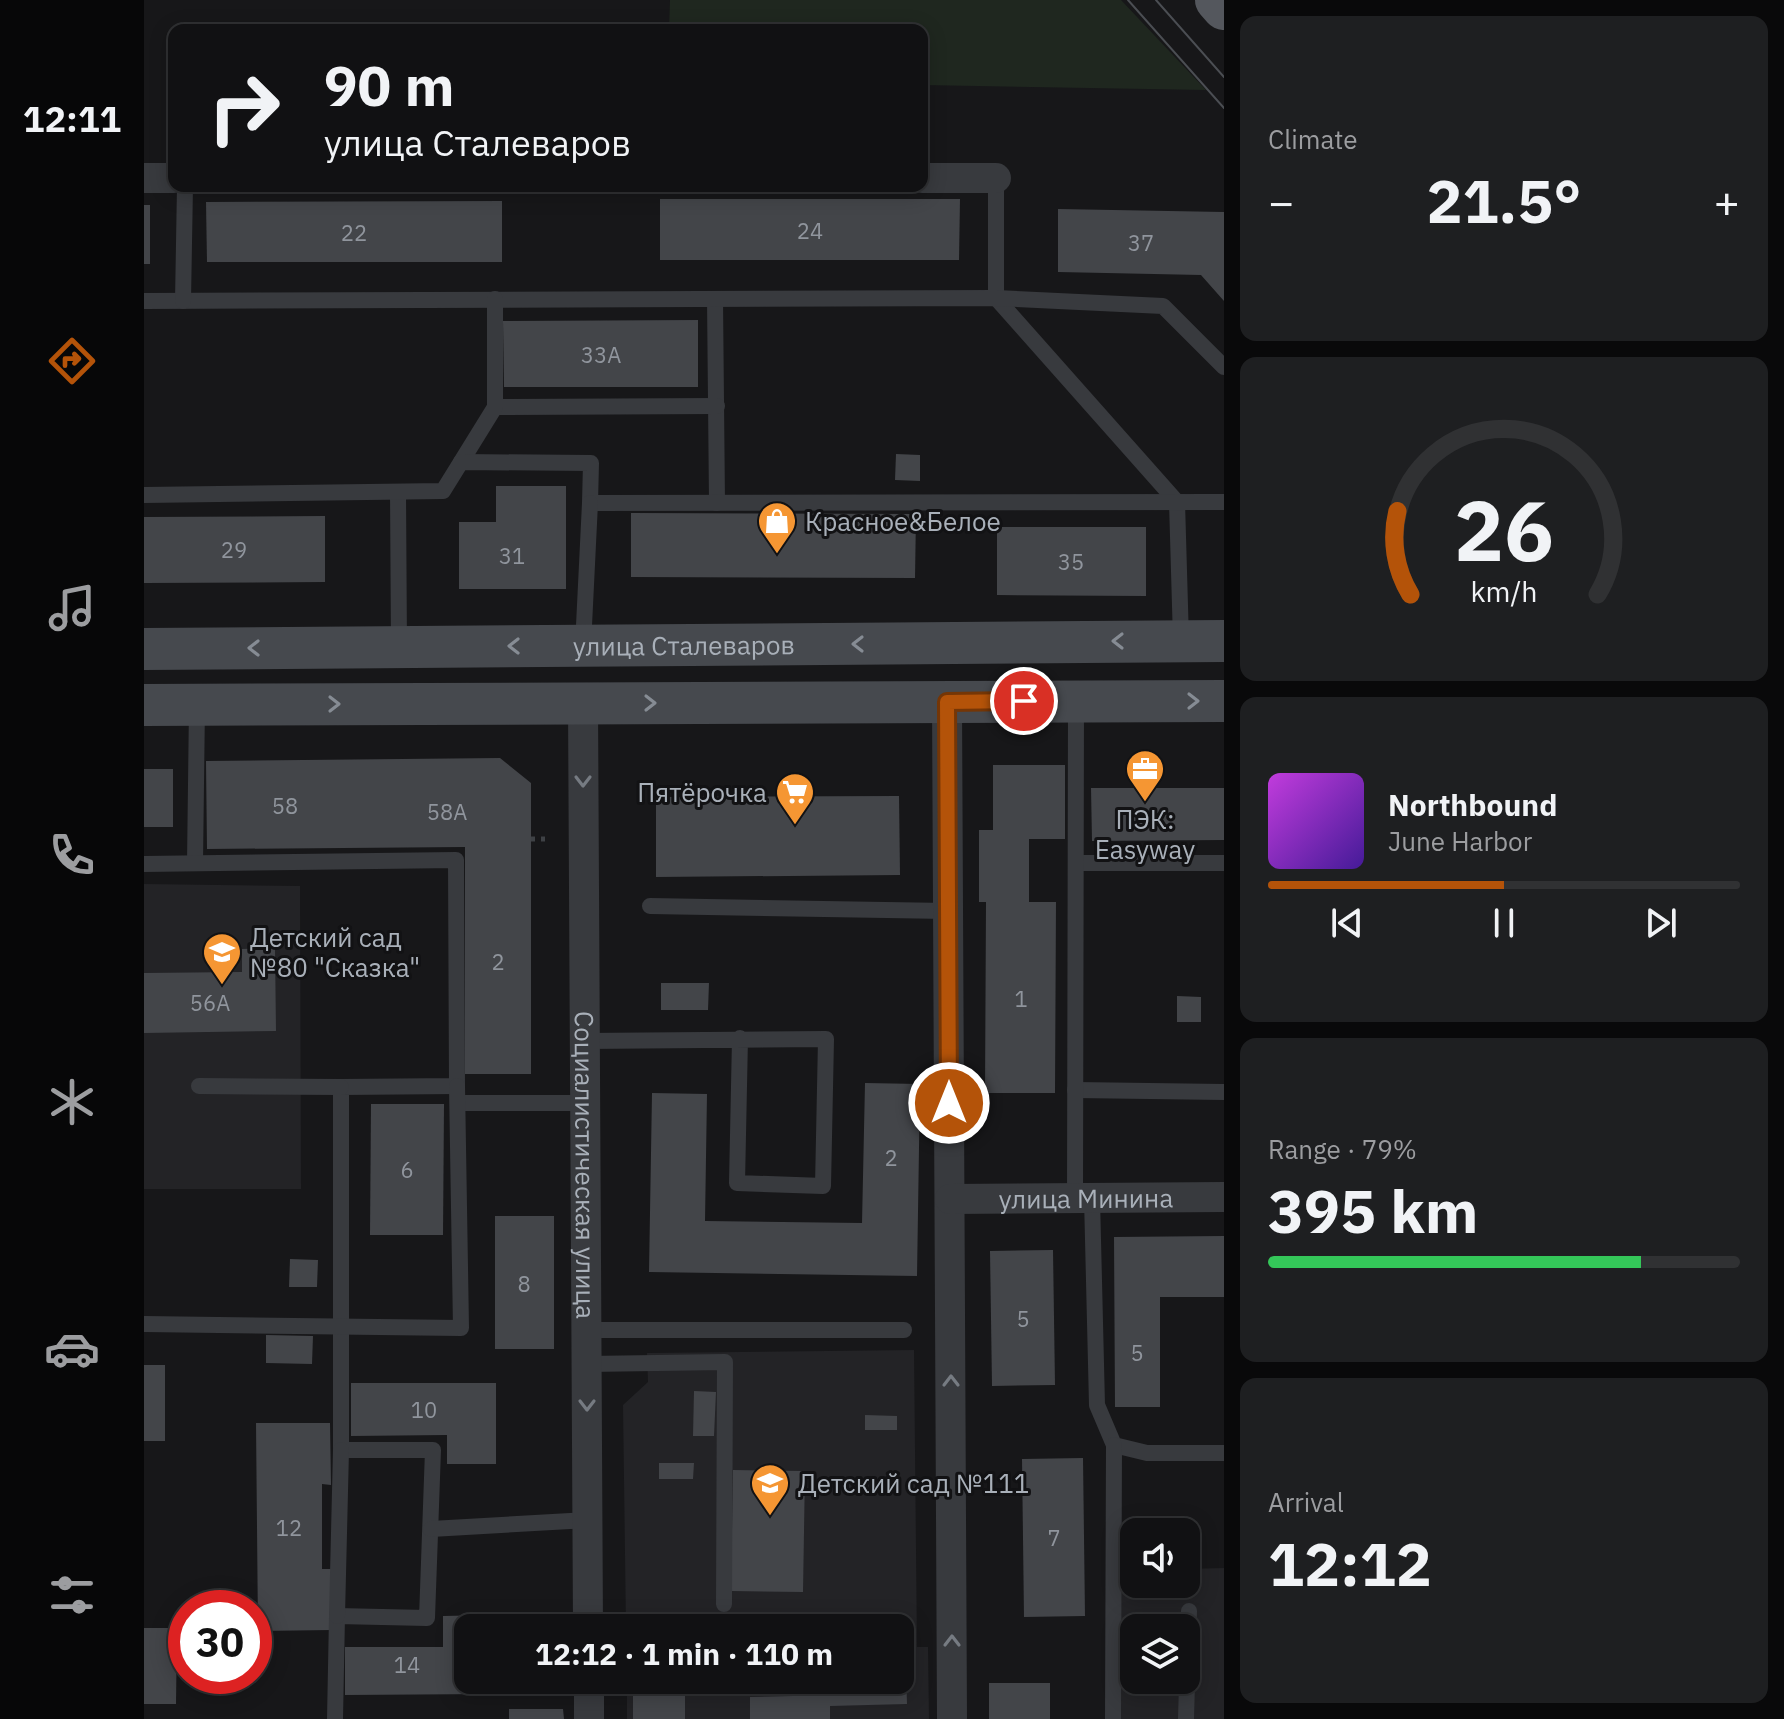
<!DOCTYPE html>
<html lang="en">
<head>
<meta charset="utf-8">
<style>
  :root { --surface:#111113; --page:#1e1f21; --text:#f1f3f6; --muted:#9c9da0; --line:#303133; --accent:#b45309 }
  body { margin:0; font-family:"IBM Plex Sans",sans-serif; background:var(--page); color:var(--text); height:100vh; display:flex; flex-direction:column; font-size:30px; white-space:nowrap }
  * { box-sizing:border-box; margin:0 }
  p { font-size:26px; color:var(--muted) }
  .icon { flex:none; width:44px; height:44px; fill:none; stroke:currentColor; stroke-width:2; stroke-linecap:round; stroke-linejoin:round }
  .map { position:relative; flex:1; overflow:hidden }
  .sheet { display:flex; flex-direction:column; gap:16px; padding:16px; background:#09090a; width:560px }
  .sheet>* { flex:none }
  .hud { position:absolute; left:24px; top:24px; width:760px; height:168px; border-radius:16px; box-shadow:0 4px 20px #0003,0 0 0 2px var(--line); background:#111113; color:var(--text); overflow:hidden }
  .controls { position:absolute; left:976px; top:1518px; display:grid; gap:16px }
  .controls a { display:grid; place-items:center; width:80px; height:80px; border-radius:16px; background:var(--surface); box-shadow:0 4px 20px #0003,0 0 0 2px var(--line); font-size:40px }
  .speed { position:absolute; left:24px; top:1590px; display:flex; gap:16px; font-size:40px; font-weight:700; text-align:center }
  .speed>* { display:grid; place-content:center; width:104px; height:104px; border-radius:50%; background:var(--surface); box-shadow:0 4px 20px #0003,0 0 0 2px var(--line); line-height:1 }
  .speed .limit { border:12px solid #d22; background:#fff; color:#111 }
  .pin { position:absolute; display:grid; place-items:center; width:68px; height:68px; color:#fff; margin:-34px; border:4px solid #fff; border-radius:50%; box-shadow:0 2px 8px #0007 }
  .me { position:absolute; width:88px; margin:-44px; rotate:0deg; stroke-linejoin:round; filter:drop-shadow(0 0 6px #0008) }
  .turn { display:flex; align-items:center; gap:28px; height:168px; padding:0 24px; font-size:36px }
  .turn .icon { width:104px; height:104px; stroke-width:2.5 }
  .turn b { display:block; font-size:56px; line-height:68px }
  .big { font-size:60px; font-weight:700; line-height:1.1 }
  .sheet .tile { flex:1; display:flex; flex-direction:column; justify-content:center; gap:12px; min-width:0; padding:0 28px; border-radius:16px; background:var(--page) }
  .sheet .dial { align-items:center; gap:0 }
  .dial svg { height:208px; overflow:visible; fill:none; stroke:var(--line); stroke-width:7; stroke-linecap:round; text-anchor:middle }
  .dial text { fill:var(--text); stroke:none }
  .song { display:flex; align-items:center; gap:24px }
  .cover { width:96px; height:96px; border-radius:12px; background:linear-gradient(135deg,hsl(290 70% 55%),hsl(260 70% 35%)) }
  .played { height:8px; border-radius:4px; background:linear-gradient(90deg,var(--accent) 50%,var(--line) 50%) }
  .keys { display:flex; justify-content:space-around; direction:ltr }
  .heat { display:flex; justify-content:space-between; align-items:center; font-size:44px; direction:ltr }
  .charge { height:12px; border-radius:6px; background:linear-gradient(90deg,#34c759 79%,var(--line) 0) }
  .trip { position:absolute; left:310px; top:1614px; width:460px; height:80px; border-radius:16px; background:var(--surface); box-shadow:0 4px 20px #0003,0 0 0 2px var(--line); font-weight:700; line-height:80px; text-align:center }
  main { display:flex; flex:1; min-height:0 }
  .tab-bar { display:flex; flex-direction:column; width:144px; justify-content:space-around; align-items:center; background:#070708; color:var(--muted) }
  .tab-bar .icon { width:56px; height:56px }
  .tab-bar .active { color:var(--accent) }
  .tab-bar b { font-size:36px; color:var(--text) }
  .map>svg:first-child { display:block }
</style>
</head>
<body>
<main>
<nav class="tab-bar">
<b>12:11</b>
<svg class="icon active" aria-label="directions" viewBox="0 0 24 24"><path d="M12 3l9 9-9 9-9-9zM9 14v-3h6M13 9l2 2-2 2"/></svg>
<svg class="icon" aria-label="music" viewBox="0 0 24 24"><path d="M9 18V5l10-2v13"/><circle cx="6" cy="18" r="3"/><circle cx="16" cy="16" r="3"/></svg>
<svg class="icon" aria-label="phone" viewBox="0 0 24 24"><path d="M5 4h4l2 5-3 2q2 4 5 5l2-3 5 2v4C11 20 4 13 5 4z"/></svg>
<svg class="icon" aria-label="climate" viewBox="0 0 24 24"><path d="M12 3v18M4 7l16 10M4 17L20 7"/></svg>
<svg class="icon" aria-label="car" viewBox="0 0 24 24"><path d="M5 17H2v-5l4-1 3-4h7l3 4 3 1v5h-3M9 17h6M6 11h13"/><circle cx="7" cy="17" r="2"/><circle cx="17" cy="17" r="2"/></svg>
<svg class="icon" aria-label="filters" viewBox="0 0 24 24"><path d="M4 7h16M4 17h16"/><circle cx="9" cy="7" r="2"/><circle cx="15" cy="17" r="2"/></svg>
</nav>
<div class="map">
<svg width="1080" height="1719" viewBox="0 0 1080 1719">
  <rect width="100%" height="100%" fill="#171719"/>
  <g fill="#232326" fill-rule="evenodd">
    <path d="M 0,884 L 156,886 L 157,1189 L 0,1189 Z"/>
    <path d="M 770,1350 L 773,1647 L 784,1647 L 785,1719 L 483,1719 L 483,1680 L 756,1680 L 756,1628 L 482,1628 L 479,1405 L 504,1382 L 503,1353 Z"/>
    <path d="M 1080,1568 L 1080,1719 L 966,1719 L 966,1571 L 990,1570 L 990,1584 L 1042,1584 L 1042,1569 ZM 990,1628 L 1042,1628 L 1042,1680 L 990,1680 Z"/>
  </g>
  <path fill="#1f271f" d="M 526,0 L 977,0 L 1062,90 L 778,85 L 778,30 L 525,30 Z"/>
  <g fill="#434549">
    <path d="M 516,199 L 816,199 L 815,260 L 516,260 Z"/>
    <path d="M 358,201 L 358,262 L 63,262 L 62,202 Z"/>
    <rect x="0" y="205" width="6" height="59"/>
    <path d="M 914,209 L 1080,212 L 1080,301 L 1057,275 L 914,272 Z"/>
    <path d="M 554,320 L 554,387 L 360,387 L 359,321 Z"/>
    <path d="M 752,454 L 776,455 L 776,481 L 751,480 Z"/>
    <path d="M 352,486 L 422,486 L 422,589 L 315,589 L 315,522 L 352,522 Z"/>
    <path d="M 487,513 L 772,514 L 771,578 L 487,577 Z"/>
    <path d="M 181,516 L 181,582 L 0,583 L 0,517 Z"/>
    <path d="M 853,527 L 1002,527 L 1002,596 L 853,595 Z"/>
    <path d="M 356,758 L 387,783 L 387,1074 L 321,1074 L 321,847 L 63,849 L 62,761 Z"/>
    <path d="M 849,765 L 921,765 L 921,839 L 885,839 L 885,902 L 912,902 L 911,1093 L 841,1093 L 842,902 L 835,902 L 835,830 L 849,830 Z"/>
    <rect x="0" y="769" width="29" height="58"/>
    <path d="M 947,788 L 1080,788 L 1080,840 L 948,841 Z"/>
    <path d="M 755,796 L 756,875 L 512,877 L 512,797 Z"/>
    <path d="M 131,948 L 132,1031 L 0,1033 L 0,973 L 98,972 L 98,949 Z"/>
    <path d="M 517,983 L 565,983 L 564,1010 L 517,1010 Z"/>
    <path d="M 1033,996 L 1057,997 L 1057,1022 L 1033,1022 Z"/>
    <path d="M 721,1083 L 776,1084 L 773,1276 L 505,1272 L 508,1093 L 563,1094 L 561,1221 L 718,1223 Z"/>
    <path d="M 227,1104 L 300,1104 L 299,1235 L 226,1235 Z"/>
    <rect x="351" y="1216" width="59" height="133"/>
    <path d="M 1080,1236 L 1080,1297 L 1016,1297 L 1016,1407 L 971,1407 L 970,1237 Z"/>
    <path d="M 909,1250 L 911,1385 L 848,1386 L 846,1251 Z"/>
    <path d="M 146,1259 L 174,1260 L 173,1287 L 145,1287 Z"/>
    <path d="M 122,1335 L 169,1336 L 168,1364 L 122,1363 Z"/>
    <rect x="0" y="1365" width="21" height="76"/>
    <path d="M 207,1383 L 352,1383 L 352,1464 L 303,1464 L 303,1435 L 207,1436 Z"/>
    <path d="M 550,1391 L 572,1392 L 570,1436 L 549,1436 Z"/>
    <path d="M 721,1415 L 753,1416 L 753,1430 L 721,1430 Z"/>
    <path d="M 112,1423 L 186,1423 L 187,1485 L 178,1484 L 178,1569 L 187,1569 L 188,1630 L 114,1631 Z"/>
    <path d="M 939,1458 L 941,1616 L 880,1617 L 878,1459 Z"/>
    <path d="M 515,1463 L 550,1463 L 549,1479 L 515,1479 Z"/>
    <path d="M 589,1470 L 661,1471 L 659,1592 L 587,1591 Z"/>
    <path d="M 346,1615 L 346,1628 L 324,1628 L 324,1680 L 346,1680 L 346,1694 L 201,1695 L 201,1647 L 299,1647 L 299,1616 Z"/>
    <path d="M 0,1628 L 33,1628 L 32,1704 L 0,1704 Z"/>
    <path d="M 762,1670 L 763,1704 L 686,1706 L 686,1719 L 606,1719 L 606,1697 L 649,1696 L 649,1680 L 756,1680 L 756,1671 Z"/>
    <rect x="845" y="1683" width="61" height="36"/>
    <rect x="489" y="1688" width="52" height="31"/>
    <path d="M 365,1709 L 419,1709 L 420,1719 L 365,1719 Z"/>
  </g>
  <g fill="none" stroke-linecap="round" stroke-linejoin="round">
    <path stroke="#3e4145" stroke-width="5" stroke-dasharray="4 6" stroke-linecap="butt" d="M 387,839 L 401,839"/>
    <g stroke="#383a3e" stroke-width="16">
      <path d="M 852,178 L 852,298 L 1033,502 L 1037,640"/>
      <path d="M 571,299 L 573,503"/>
      <path d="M 0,301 L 852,298 L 1019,306 L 1080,367"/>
      <path d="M 39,301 L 41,186"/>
      <path d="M 351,407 L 573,406"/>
      <path d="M 317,462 L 351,407 L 351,299"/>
      <path d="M 254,492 L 255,646"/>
      <path d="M 0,495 L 299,491 L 317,462 L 447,463 L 446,503 L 1080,502"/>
      <path d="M 439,646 L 446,503"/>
      <path d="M 51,863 L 53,705"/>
      <path d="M 932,863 L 1080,863"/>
      <path d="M 0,864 L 312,860 L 313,1086 L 197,1087 L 197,1450 L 289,1450 L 283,1618 L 193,1616 L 191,1719"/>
      <path d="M 506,906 L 804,911"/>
      <path d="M 441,1041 L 682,1039 L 679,1186 L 593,1183 L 596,1038"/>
      <path d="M 55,1086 L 197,1087"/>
      <path d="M 931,1090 L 1080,1092"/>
      <path d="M 314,1103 L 441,1103"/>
      <path d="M 931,1198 L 932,704"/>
      <path d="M 948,1198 L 953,1405 L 970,1445 L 1003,1453 L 1080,1453"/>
      <path d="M 0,1324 L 317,1328 L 313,1086"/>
      <path d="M 443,1330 L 760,1330"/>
      <path d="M 443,1364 L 581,1362 L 580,1604"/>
      <path d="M 287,1529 L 444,1520"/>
      <path d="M 193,1616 L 197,1450"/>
      <path d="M 969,1719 L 970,1445"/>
      <path d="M 1042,1719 L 1045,1611"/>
    </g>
    <g stroke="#383a3e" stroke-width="30">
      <path d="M 0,178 L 30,178"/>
      <path d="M 778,178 L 852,178"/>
      <path d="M 803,702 L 808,1719"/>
      <path id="s1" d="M 439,703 L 444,1628"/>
      <path id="s2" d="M 806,1199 L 1080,1197"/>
      <path d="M 445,1680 L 445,1719"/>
    </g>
    <g stroke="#46494e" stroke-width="42">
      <path id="s3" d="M 0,649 L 1080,641"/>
      <path d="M 0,705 L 1080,701"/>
    </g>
    <path stroke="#54575d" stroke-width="44" d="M 1073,0 L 1080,8"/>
    <g stroke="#4b4e53" stroke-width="2">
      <path d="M 984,0 L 1080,108"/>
      <path d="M 1012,0 L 1080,77"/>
    </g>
  </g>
  <defs><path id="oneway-chevron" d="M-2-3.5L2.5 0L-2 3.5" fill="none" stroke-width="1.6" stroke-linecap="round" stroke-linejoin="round" transform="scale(2)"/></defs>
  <g stroke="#868c94">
    <use href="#oneway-chevron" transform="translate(974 641) rotate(180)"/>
    <use href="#oneway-chevron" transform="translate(714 644) rotate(180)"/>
    <use href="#oneway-chevron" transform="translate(370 646) rotate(180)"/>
    <use href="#oneway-chevron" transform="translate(110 648) rotate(180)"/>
    <use href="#oneway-chevron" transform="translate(1049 701)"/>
    <use href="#oneway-chevron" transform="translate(506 703)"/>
    <use href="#oneway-chevron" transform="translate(190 704)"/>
  </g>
  <g stroke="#767b82">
    <use href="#oneway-chevron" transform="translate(439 781) rotate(90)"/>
    <use href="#oneway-chevron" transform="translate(807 1381) rotate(-90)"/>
    <use href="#oneway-chevron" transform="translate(443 1405) rotate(90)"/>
    <use href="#oneway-chevron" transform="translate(808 1641) rotate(-90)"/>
  </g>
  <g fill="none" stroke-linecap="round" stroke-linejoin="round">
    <g stroke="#753606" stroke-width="20">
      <path id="route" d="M 805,1103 L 803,702 L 880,701"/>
    </g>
    <use href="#route" stroke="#b45309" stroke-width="14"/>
  </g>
  <defs>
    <g id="shop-pin" transform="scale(2)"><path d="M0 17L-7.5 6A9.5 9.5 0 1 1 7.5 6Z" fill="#f59633" stroke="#121214"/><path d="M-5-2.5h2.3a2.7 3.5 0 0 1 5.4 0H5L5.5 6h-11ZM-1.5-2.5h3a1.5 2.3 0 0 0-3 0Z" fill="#fff"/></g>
    <g id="office-pin" transform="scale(2)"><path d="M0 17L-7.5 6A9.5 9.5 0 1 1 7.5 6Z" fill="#f59633" stroke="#121214"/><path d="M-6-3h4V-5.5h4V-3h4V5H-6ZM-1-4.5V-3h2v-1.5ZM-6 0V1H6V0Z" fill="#fff"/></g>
    <g id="supermarket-pin" transform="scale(2)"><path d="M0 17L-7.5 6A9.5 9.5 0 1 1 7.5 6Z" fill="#f59633" stroke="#121214"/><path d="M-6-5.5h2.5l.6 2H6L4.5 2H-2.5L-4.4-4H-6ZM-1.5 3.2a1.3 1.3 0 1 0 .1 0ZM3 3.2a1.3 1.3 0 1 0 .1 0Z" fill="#fff"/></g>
    <g id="school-pin" transform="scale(2)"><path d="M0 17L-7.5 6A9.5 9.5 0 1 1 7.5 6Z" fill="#f59633" stroke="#121214"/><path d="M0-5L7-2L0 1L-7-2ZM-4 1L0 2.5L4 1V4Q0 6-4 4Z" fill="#fff"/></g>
  </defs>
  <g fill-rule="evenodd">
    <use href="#shop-pin" x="633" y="521"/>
    <use href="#office-pin" x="1001" y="769"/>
    <use href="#supermarket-pin" x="651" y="792"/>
    <use href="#school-pin" x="78" y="952"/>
    <use href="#school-pin" x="626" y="1483"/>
  </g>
  <g text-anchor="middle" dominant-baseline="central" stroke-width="6" stroke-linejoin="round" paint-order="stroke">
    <g font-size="22" fill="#90959d">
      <text x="666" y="230">24</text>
      <text x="210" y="232">22</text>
      <text x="997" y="242">37</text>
      <text x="457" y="354">33А</text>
      <text x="90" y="549">29</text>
      <text x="368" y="555">31</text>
      <text x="927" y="561">35</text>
      <text x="141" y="805">58</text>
      <text x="303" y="811">58А</text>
      <text x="354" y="961">2</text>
      <text x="877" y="998">1</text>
      <text x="66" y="1002">56А</text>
      <text x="747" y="1157">2</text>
      <text x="263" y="1169">6</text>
      <text x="380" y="1283">8</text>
      <text x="879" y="1318">5</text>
      <text x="993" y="1352">5</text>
      <text x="280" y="1409">10</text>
      <text x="145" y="1527">12</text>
      <text x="910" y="1537">7</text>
      <text x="263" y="1664">14</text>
    </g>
    <g font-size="26" fill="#a9b0b9" stroke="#121214" text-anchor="start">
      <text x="661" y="521">Красное&amp;Белое</text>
      <text x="623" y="792" text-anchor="end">Пятёрочка</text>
      <text x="1001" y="819" text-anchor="middle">ПЭК:<tspan x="1001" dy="30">Easyway</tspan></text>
      <text x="106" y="937">Детский сад<tspan x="106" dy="30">№80 "Сказка"</tspan></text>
      <text x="654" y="1483">Детский сад №111</text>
    </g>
    <g font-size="26" fill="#a9b0b9" stroke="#121214">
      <text stroke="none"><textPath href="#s3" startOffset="540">улица Сталеваров</textPath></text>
      <text stroke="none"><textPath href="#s1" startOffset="462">Социалистическая улица</textPath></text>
      <text stroke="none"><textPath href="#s2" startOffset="136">улица Минина</textPath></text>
    </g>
  </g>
</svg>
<div class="controls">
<a><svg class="icon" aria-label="sound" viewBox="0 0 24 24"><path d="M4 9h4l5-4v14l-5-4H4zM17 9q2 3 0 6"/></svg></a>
<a><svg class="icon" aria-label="layers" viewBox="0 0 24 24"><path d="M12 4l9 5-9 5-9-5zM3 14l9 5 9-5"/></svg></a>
</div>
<div class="speed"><div class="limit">30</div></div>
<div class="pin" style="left:880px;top:701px;background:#d93025"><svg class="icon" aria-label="arrive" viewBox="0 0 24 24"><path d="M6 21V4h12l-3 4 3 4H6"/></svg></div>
<svg class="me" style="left:805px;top:1103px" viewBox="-20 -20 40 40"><circle r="17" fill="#b45309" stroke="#fff" stroke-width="3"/><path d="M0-11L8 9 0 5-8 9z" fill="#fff"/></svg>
<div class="trip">12:12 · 1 min · 110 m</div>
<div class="hud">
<div class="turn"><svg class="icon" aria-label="right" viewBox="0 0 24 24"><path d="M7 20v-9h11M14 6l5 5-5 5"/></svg><div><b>90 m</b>улица Сталеваров</div></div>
</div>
</div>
<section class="sheet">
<div class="tile"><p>Climate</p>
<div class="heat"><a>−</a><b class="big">21.5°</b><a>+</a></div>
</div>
<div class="tile dial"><svg viewBox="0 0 100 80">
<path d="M14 69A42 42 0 1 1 86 69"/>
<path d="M14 69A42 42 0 0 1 9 37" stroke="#b45309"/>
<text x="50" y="56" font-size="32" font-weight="700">26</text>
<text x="50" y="72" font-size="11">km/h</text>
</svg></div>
<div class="tile">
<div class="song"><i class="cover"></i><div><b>Northbound</b><p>June Harbor</p></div></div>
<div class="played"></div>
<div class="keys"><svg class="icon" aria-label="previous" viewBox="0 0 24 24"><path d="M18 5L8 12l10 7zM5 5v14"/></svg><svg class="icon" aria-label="pause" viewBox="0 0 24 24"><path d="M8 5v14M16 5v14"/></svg><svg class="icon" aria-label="next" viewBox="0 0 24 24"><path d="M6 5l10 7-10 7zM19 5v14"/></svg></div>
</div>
<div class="tile"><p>Range · 79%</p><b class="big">395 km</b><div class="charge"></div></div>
<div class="tile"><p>Arrival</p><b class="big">12:12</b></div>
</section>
</main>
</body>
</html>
